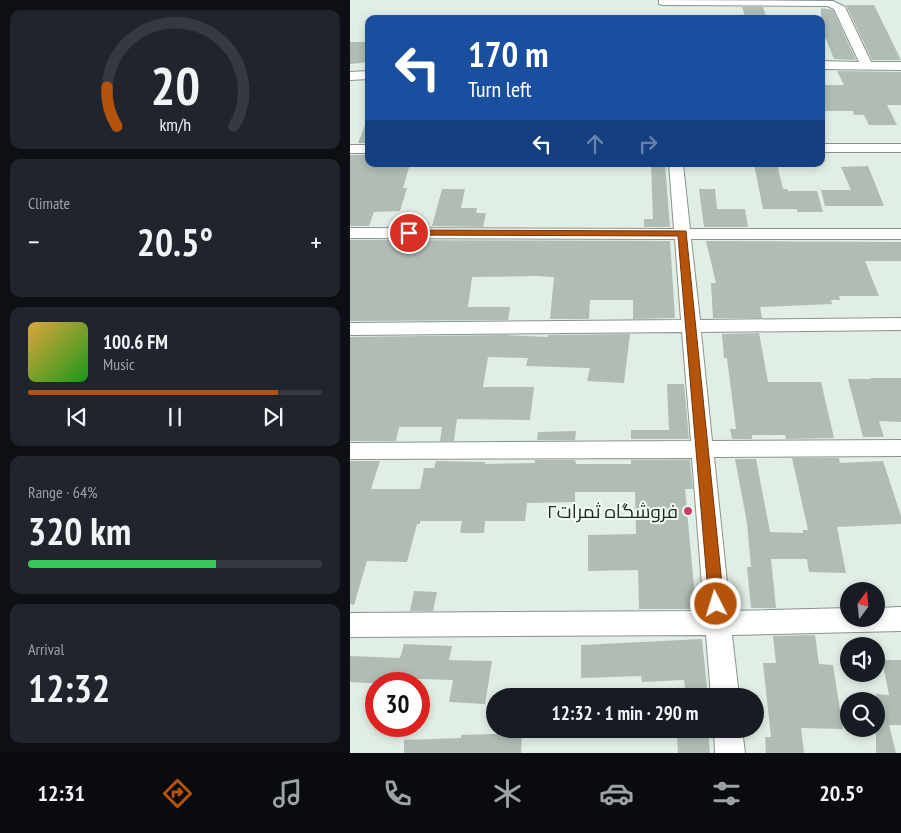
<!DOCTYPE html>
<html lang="en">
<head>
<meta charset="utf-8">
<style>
  :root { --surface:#171b24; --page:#20242c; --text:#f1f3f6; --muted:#9ea1a6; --line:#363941; --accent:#b45309 }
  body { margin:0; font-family:"PT Sans Narrow",Cairo,sans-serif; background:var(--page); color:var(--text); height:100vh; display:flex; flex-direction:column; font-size:19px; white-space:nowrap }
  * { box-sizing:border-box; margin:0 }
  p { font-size:16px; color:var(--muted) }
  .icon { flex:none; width:28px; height:28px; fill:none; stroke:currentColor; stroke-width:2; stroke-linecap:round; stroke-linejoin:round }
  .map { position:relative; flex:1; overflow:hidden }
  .panel { display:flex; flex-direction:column; gap:10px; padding:10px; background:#0d0f14; width:350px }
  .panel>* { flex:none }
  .banner { position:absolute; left:15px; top:15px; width:460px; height:152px; border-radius:10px; box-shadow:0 2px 8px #0003; background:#1a4fa0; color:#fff; overflow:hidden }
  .needle { width:32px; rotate:15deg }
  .fabs { position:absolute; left:490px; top:582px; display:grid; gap:10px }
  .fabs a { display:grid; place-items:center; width:45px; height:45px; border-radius:50%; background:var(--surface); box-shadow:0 2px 8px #0003; font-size:25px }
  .speed { position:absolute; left:15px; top:672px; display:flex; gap:10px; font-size:25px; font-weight:700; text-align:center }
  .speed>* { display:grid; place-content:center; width:65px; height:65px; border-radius:50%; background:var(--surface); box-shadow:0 2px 8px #0003; line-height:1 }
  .speed .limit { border:8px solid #d22; background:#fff; color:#111 }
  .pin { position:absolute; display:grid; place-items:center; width:42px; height:42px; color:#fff; margin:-21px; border:2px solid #fff; border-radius:50%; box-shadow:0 1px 5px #0007 }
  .me { position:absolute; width:55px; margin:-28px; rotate:355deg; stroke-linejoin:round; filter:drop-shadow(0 0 4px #0008) }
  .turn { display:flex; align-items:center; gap:18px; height:105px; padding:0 20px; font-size:22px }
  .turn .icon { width:65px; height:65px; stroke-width:2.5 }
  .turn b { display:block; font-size:35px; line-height:42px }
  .lanes { display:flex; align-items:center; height:48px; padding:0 20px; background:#0003; justify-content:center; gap:25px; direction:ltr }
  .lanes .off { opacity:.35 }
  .big { font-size:38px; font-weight:600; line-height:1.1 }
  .panel .tile { flex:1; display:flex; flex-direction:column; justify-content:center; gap:8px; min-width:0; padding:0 18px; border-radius:10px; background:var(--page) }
  .panel .dial { align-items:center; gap:0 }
  .dial svg { height:130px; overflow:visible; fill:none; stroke:var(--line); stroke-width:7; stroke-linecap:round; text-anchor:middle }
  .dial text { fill:var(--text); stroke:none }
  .song { display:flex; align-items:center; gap:15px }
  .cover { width:60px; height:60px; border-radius:8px; background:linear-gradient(135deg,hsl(40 70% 55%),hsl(120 70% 35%)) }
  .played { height:5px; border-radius:2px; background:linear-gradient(90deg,var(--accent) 85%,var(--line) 85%) }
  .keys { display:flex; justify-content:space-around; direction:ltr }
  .heat { display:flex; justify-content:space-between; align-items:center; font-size:28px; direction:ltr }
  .charge { height:8px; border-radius:4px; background:linear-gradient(90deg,#34c759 64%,var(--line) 0) }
  .trip { position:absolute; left:136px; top:688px; width:278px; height:50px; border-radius:25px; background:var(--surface); box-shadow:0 2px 8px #0003; font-weight:600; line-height:50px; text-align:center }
  .tabs { display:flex; height:80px; justify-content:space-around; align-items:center; background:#090b0e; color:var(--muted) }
  .tabs .icon { width:35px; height:35px }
  .tabs .selected { color:var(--accent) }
  .tabs b { font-size:22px; color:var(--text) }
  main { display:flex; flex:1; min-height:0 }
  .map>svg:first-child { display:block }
</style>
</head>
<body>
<main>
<section class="panel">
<div class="tile dial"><svg viewBox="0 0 100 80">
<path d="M14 69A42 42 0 1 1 86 69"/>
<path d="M14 69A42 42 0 0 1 8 45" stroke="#b45309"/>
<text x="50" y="56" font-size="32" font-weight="700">20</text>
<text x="50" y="72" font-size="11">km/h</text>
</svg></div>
<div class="tile"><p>Climate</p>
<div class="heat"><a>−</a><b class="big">20.5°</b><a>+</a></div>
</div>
<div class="tile">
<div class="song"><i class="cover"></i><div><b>100.6 FM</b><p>Music</p></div></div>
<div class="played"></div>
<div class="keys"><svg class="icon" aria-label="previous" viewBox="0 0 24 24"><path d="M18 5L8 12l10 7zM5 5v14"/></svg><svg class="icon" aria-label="pause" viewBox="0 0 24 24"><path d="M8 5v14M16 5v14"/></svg><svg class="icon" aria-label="next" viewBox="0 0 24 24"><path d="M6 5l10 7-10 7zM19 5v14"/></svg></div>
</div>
<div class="tile"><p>Range · 64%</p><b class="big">320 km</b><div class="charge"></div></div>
<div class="tile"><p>Arrival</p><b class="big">12:32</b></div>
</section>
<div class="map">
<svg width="551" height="753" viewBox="0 0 551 753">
  <rect width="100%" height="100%" fill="#e1eee5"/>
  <g fill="#b0bcb4">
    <path d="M 496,5 L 524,5 L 551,60 L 522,60 Z"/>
    <path d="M 392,7 L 413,7 L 417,19 L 396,19 Z"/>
    <path d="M 471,8 L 483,10 L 506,60 L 484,59 L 476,39 L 471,39 Z"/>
    <path d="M 0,42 L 19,42 L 19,62 L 0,64 Z"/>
    <path d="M 487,71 L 551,72 L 551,105 L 537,105 L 547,125 L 519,125 L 514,115 L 504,115 L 503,111 L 471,111 L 471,85 L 494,85 Z"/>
    <path d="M 18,118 L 19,143 L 8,143 Z"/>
    <path d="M 0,155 L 19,155 L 19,164 L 60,164 L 53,188 L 57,188 L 50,211 L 24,212 L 19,226 L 0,226 Z"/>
    <path d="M 301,164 L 315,164 L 320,227 L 294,227 L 294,219 L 303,219 Z"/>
    <path d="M 404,164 L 427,164 L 433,189 L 437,189 L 438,191 L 467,191 L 473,212 L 447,212 L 447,209 L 413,209 Z"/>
    <path d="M 518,166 L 534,206 L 475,206 L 471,190 L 501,190 L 491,167 Z"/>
    <path d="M 92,189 L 115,189 L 111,208 L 127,208 L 126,213 L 136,213 L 133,227 L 82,226 Z"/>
    <path d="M 349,189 L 365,189 L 367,209 L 395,209 L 398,227 L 354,227 Z"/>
    <path d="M 0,240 L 320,241 L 325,318 L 283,319 L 283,300 L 240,300 L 239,319 L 200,319 L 204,277 L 188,276 L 122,277 L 118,307 L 160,307 L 158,320 L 0,321 Z"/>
    <path d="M 356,241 L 551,242 L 551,261 L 515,261 L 529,296 L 489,296 L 490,300 L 481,300 L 482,304 L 410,307 L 412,318 L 363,318 L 361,283 L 366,283 Z"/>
    <path d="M 409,333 L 418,382 L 471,382 L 484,438 L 436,439 L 435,435 L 402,435 L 402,439 L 382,439 L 380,429 L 386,429 L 377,358 L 374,358 L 372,334 Z"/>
    <path d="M 280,334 L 274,383 L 237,381 L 240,368 L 176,366 L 178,358 L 138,357 L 133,387 L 184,387 L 180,420 L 107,419 L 104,441 L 90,441 L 92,427 L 49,427 L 46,441 L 0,441 L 0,337 L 155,335 L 198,337 L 198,335 Z"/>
    <path d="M 520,378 L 551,378 L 551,422 L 529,421 L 534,437 L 513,437 L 498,379 L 521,379 Z"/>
    <path d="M 317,384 L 334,384 L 339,439 L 281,439 L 281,430 L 319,430 Z"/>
    <path d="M 226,431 L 225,440 L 187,440 L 188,432 Z"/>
    <path d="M 442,458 L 489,458 L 490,463 L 533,461 L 551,516 L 551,524 L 487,527 L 496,573 L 459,572 L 457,559 L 421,559 L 426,608 L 401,608 L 397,567 L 401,567 L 397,523 L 385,459 L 406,459 L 420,532 L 453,533 L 453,530 L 458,530 Z"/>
    <path d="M 185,460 L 225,460 L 226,464 L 281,464 L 281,460 L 340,460 L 343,489 L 335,489 L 346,609 L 289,609 L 288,570 L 238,571 L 238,535 L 286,534 L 285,492 L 225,492 L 225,502 L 177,503 L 175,521 L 135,521 L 134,533 L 110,533 L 112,521 L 70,521 L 70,524 L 67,524 L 57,562 L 17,561 L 4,605 L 0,604 L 0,461 L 30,461 L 21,489 L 70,489 L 74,468 L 84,468 L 86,461 L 135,462 L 135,464 L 185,463 Z"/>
    <path d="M 64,591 L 87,592 L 83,611 L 60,611 Z"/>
    <path d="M 465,635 L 469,664 L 483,665 L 493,729 L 451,728 L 454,753 L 416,753 L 415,737 L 421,737 L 413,663 L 426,663 L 423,636 Z"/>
    <path d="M 352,639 L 358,696 L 336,696 L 334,680 L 292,682 L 291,676 L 231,678 L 231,645 Z"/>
    <path d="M 54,644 L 102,646 L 99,660 L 142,661 L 135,704 L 99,702 L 103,680 L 38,678 L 36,684 L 0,682 L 0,656 L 50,658 Z"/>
    <path d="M 532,660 L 551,660 L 551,725 L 539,725 L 546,753 L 526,753 L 526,694 L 539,695 Z"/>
    <path d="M 338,729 L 358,729 L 360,753 L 328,753 L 327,737 L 339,737 Z"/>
    <path d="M 172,733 L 171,753 L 54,753 L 54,740 L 111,738 L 111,735 Z"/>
  </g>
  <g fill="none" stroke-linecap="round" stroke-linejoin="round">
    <g stroke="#88938c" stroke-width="2">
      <g id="minor">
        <path d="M 309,0 L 483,1 L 495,7 L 521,62 L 551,62 L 551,70 L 471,69 L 471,61 L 509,62 L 484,9 L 477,6 L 313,5 L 309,4 Z"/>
        <path d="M 19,71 L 19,79 L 0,80 L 0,72 Z"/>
        <rect x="471" y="144" width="80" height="8"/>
        <rect x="0" y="145" width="19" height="8"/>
        <path d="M 319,164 L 333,164 L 340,229 L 551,229 L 551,239 L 341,239 L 350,320 L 551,318 L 551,330 L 351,332 L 362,441 L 551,440 L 551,456 L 364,457 L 380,611 L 499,608 L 499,619 L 526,619 L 526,608 L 551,607 L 551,631 L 382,635 L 389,696 L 361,696 L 356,635 L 0,637 L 0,613 L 354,611 L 342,458 L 0,459 L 0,443 L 341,441 L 332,332 L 0,335 L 0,323 L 331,320 L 325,239 L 0,238 L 0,228 L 324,229 Z"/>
        <path d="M 364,729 L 392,729 L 395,753 L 365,753 Z"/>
      </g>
    </g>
    <use href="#minor" fill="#fff" fill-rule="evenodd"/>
  </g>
  <path fill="#b45309" stroke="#753606" d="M 59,230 L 336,231 L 374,604 L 371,609 L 366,611 L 361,609 L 359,604 L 328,236 L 55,235 L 55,231 Z"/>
  <circle fill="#cb3d69" stroke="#effbf2" stroke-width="2" cx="338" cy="511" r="5"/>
  <g text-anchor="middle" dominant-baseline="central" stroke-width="4" stroke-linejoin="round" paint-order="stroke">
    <g font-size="19" fill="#232825" stroke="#effbf2" text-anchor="end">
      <text x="328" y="511">فروشگاه ثمرات٢</text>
    </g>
  </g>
</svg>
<div class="fabs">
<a><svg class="needle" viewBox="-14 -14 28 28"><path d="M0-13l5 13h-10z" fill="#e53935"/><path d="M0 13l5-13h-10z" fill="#9ea1a6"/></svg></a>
<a><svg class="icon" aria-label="sound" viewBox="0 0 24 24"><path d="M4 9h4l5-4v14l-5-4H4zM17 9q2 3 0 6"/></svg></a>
<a><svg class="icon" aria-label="search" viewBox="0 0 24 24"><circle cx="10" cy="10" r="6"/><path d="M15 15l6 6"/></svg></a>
</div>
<div class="speed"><div class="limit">30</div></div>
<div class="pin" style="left:59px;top:233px;background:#d93025"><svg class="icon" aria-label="arrive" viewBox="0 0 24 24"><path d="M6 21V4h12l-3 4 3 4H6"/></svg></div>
<svg class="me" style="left:366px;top:604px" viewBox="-20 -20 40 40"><circle r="17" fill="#b45309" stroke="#fff" stroke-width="3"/><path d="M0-11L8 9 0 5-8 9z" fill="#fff"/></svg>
<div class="trip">12:32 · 1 min · 290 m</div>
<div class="banner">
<div class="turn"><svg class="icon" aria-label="left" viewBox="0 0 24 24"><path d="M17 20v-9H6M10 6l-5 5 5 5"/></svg><div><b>170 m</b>Turn left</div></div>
<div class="lanes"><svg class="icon" aria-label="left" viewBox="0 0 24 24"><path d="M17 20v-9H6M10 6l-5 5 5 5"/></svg><svg class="icon off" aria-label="ahead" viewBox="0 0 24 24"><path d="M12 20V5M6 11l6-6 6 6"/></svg><svg class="icon off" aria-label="right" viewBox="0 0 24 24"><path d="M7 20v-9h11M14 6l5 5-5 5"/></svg></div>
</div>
</div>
</main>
<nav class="tabs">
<b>12:31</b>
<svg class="icon selected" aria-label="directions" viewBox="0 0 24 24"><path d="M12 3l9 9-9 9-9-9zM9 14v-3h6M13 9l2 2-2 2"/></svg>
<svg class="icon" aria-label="music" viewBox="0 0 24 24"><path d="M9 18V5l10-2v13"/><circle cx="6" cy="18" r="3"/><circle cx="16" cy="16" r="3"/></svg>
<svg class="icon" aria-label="phone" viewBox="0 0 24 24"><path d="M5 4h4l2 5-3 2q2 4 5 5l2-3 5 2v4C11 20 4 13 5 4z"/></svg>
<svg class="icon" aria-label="climate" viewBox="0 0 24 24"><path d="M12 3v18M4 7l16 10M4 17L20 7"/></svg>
<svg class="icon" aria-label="car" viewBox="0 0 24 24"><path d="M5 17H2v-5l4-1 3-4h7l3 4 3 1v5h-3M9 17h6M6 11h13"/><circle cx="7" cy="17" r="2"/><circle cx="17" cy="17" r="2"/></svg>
<svg class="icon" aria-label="filters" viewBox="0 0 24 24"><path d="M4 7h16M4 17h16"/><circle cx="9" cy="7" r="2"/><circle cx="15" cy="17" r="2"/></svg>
<b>20.5°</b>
</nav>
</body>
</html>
